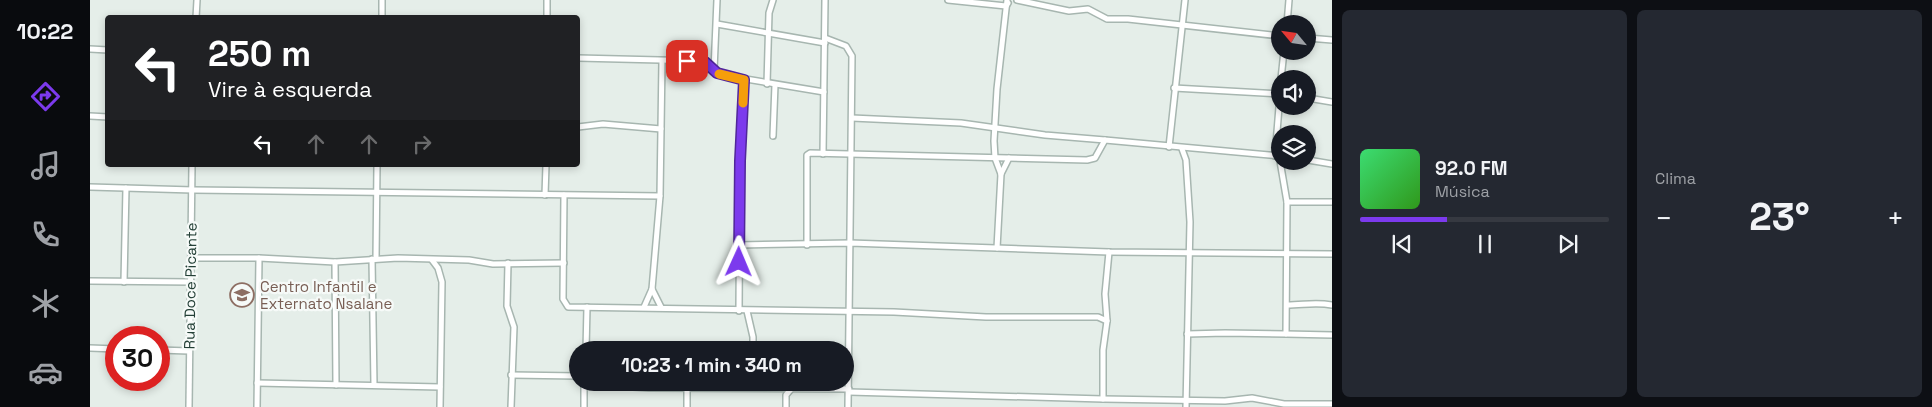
<!DOCTYPE html>
<html lang="pt">
<head>
<meta charset="utf-8">
<style>
  :root { --surface:#171b24; --page:#242831; --text:#f1f3f6; --muted:#9ea1a6; --line:#363941; --accent:#7c3aed }
  body { margin:0; font-family:"Space Grotesk",sans-serif; background:var(--page); color:var(--text); height:100vh; display:flex; flex-direction:column; font-size:19px; white-space:nowrap }
  * { box-sizing:border-box; margin:0 }
  p { font-size:16px; color:var(--muted) }
  .icon { flex:none; width:28px; height:28px; fill:none; stroke:currentColor; stroke-width:2; stroke-linecap:round; stroke-linejoin:round }
  .map { position:relative; flex:1; overflow:hidden }
  .panel { display:flex; flex-direction:column; gap:10px; padding:10px; background:#0d0f14; width:600px }
  .panel>* { flex:none }
  .banner { position:absolute; left:15px; top:15px; width:475px; height:152px; border-radius:5px; box-shadow:0 2px 8px #0003; background:#202124; color:#fff; overflow:hidden }
  .needle { width:32px; rotate:299deg }
  .fabs { position:absolute; left:1181px; top:15px; display:grid; gap:10px }
  .fabs a { display:grid; place-items:center; width:45px; height:45px; border-radius:50%; background:var(--surface); box-shadow:0 2px 8px #0003; font-size:25px }
  .speed { position:absolute; left:15px; top:326px; display:flex; gap:10px; font-size:25px; font-weight:700; text-align:center }
  .speed>* { display:grid; place-content:center; width:65px; height:65px; border-radius:50%; background:var(--surface); box-shadow:0 2px 8px #0003; line-height:1 }
  .speed .limit { border:8px solid #d22; background:#fff; color:#111 }
  .pin { position:absolute; display:grid; place-items:center; width:42px; height:42px; color:#fff; margin:-21px; border-radius:10px; box-shadow:0 2px 8px #0006 }
  .me { position:absolute; width:55px; margin:-28px; rotate:1deg; stroke-linejoin:round; filter:drop-shadow(0 0 4px #0008) }
  .turn { display:flex; align-items:center; gap:18px; height:105px; padding:0 20px; font-size:22px }
  .turn .icon { width:65px; height:65px; stroke-width:2.5 }
  .turn b { display:block; font-size:35px; line-height:42px }
  .lanes { display:flex; align-items:center; height:48px; padding:0 20px; background:#0003; justify-content:center; gap:25px; direction:ltr }
  .lanes .off { opacity:.35 }
  .big { font-size:38px; font-weight:800; line-height:1.1 }
  .panel .tile { flex:1; display:flex; flex-direction:column; justify-content:center; gap:8px; min-width:0; padding:0 18px; border-radius:8px; background:var(--page) }
  .song { display:flex; align-items:center; gap:15px }
  .cover { width:60px; height:60px; border-radius:8px; background:linear-gradient(135deg,hsl(140 70% 55%),hsl(110 70% 35%)) }
  .played { height:5px; border-radius:2px; background:linear-gradient(90deg,var(--accent) 35%,var(--line) 35%) }
  .keys { display:flex; justify-content:space-around; direction:ltr }
  .heat { display:flex; justify-content:space-between; align-items:center; font-size:28px; direction:ltr }
  .panel .tiles { flex:1; display:grid; gap:10px; grid-template-columns:repeat(2,1fr) }
  .trip { position:absolute; left:479px; top:341px; width:285px; height:50px; border-radius:25px; background:var(--surface); box-shadow:0 2px 8px #0003; font-weight:800; line-height:50px; text-align:center }
  main { display:flex; flex:1; min-height:0 }
  .tab-bar { display:flex; flex-direction:column; width:90px; justify-content:space-around; align-items:center; background:#090b0e; color:var(--muted) }
  .tab-bar .icon { width:35px; height:35px }
  .tab-bar .on { color:var(--accent) }
  .tab-bar b { font-size:22px; color:var(--text) }
  .map>svg:first-child { display:block }
</style>
</head>
<body>
<main>
<nav class="tab-bar">
<b>10:22</b>
<svg class="icon on" aria-label="directions" viewBox="0 0 24 24"><path d="M12 3l9 9-9 9-9-9zM9 14v-3h6M13 9l2 2-2 2"/></svg>
<svg class="icon" aria-label="music" viewBox="0 0 24 24"><path d="M9 18V5l10-2v13"/><circle cx="6" cy="18" r="3"/><circle cx="16" cy="16" r="3"/></svg>
<svg class="icon" aria-label="phone" viewBox="0 0 24 24"><path d="M5 4h4l2 5-3 2q2 4 5 5l2-3 5 2v4C11 20 4 13 5 4z"/></svg>
<svg class="icon" aria-label="climate" viewBox="0 0 24 24"><path d="M12 3v18M4 7l16 10M4 17L20 7"/></svg>
<svg class="icon" aria-label="car" viewBox="0 0 24 24"><path d="M5 17H2v-5l4-1 3-4h7l3 4 3 1v5h-3M9 17h6M6 11h13"/><circle cx="7" cy="17" r="2"/><circle cx="17" cy="17" r="2"/></svg>
</nav>
<div class="map">
<svg width="1242" height="407" viewBox="0 0 1242 407">
  <rect width="100%" height="100%" fill="#e5eee9"/>
  <g fill="none" stroke-linecap="round" stroke-linejoin="round">
    <g stroke="#a7b6b0" stroke-width="8">
      <g id="street">
        <path d="M 292,0 L 292,18"/>
        <path d="M 858,0 L 916,6 L 918,3"/>
        <path d="M 927,0 L 979,11 L 998,9 L 1017,19 L 1038,19 L 1190,36"/>
        <path d="M 106,18 L 107,0"/>
        <path d="M 457,18 L 457,0"/>
        <path d="M 627,24 L 735,43"/>
        <path d="M 1197,24 L 1199,0"/>
        <path d="M 735,38 L 756,46 L 762,56 L 758,407"/>
        <path d="M 1218,38 L 1242,40"/>
        <path d="M 0,49 L 18,50"/>
        <path d="M 488,58 L 611,61 L 632,75 L 734,92"/>
        <path d="M 624,70 L 627,0"/>
        <path d="M 1191,79 L 1194,51"/>
        <path d="M 677,84 L 679,13 L 683,0"/>
        <path d="M 1084,88 L 1190,94"/>
        <path d="M 1218,98 L 1242,102"/>
        <path d="M 0,116 L 18,117"/>
        <path d="M 762,118 L 871,123 L 955,135 L 1015,140"/>
        <path d="M 488,127 L 513,124 L 571,129"/>
        <path d="M 683,136 L 685,85"/>
        <path d="M 1079,147 L 1095,0"/>
        <path d="M 1092,149 L 1096,160 L 1100,222 L 1096,407"/>
        <path d="M 733,154 L 735,0"/>
        <path d="M 1185,156 L 1190,95"/>
        <path d="M 1218,160 L 1242,164"/>
        <path d="M 1190,161 L 1197,202 L 1242,202"/>
        <path d="M 911,174 L 919,158"/>
        <path d="M 0,187 L 103,190 L 570,196"/>
        <path d="M 455,195 L 456,165"/>
        <path d="M 474,195 L 473,299 L 478,307 L 804,312 L 896,317 L 1008,317 L 1017,321"/>
        <path d="M 649,245 L 760,243 L 1019,252 L 1242,254"/>
        <path d="M 717,245 L 717,155 L 720,153 L 997,160 L 1005,158 L 1015,140 L 1190,156"/>
        <path d="M 907,248 L 911,174 L 905,158 L 904,141 L 907,89 L 917,0"/>
        <path d="M 101,258 L 169,258 L 245,262 L 308,258 L 379,260 L 403,264 L 474,263"/>
        <path d="M 282,259 L 284,385"/>
        <path d="M 286,259 L 287,165"/>
        <path d="M 342,260 L 348,268 L 352,282 L 350,407"/>
        <path d="M 245,262 L 246,385"/>
        <path d="M 418,263 L 417,306 L 424,327 L 421,407"/>
        <path d="M 0,281 L 101,282"/>
        <path d="M 34,282 L 36,188"/>
        <path d="M 1197,305 C 1214,305 1225,302 1242,305"/>
        <path d="M 554,307 L 562,289"/>
        <path d="M 571,307 L 562,289 L 570,196 L 572,61"/>
        <path d="M 649,311 L 650,161 L 654,80"/>
        <path d="M 657,311 L 663,337 L 663,350"/>
        <path d="M 1097,334 L 1135,333 L 1196,334 L 1197,202"/>
        <path d="M 1196,334 L 1242,335"/>
        <path d="M 0,348 L 26,349"/>
        <path d="M 69,350 L 99,351"/>
        <path d="M 496,350 L 497,307"/>
        <path d="M 421,375 L 488,376"/>
        <path d="M 167,383 L 350,387"/>
        <path d="M 494,384 L 559,388 L 759,389"/>
        <path d="M 597,388 L 597,407"/>
        <path d="M 759,392 L 1013,399 L 1135,401 L 1162,398 L 1194,404 L 1242,404"/>
        <path d="M 1013,399 L 1013,350 L 1017,321 L 1015,294 L 1019,252"/>
        <path d="M 99,407 L 102,165"/>
        <path d="M 167,407 L 169,258"/>
        <path d="M 494,407 L 494,383"/>
        <path d="M 696,407 L 696,395 L 702,388"/>
      </g>
    </g>
    <use href="#street" stroke="#fff" stroke-width="5"/>
  </g>
  <g fill="none" stroke-linecap="round" stroke-linejoin="round">
    <g stroke="#51269a" stroke-width="12">
      <path id="route" d="M 597,61 L 615,62 L 627,73 L 654,80 L 650,161 L 649,262"/>
    </g>
    <use href="#route" stroke="#7c3aed" stroke-width="9"/>
    <path stroke="#f59e0b" stroke-width="9" d="M 629,74 L 654,80 L 653,103"/>
  </g>
  <defs>
    <g id="school-ring" transform="scale(1.25)"><circle r="9.5" fill="#f6faf8" stroke="#8d6e63" stroke-width="1.5"/><path d="M0-5L7-2L0 1L-7-2ZM-4 1L0 2.5L4 1V4Q0 6-4 4Z" fill="#8d6e63"/></g>
  </defs>
  <g fill-rule="evenodd">
    <use href="#school-ring" x="152" y="295"/>
  </g>
  <g text-anchor="middle" dominant-baseline="central" stroke-width="4.5" stroke-linejoin="round" paint-order="stroke">
    <g font-size="15" fill="#244037" stroke="#f6faf8">
      <text transform="translate(100 286) rotate(-89)">Rua Doce Picante</text>
    </g>
    <g font-size="15" fill="#785e54" stroke="#f6faf8" text-anchor="start">
      <text x="170" y="286">Centro Infantil e<tspan x="170" dy="17">Externato Nsalane</tspan></text>
    </g>
  </g>
</svg>
<div class="fabs">
<a><svg class="needle" viewBox="-14 -14 28 28"><path d="M0-13l5 13h-10z" fill="#e53935"/><path d="M0 13l5-13h-10z" fill="#9ea1a6"/></svg></a>
<a><svg class="icon" aria-label="sound" viewBox="0 0 24 24"><path d="M4 9h4l5-4v14l-5-4H4zM17 9q2 3 0 6"/></svg></a>
<a><svg class="icon" aria-label="layers" viewBox="0 0 24 24"><path d="M12 4l9 5-9 5-9-5zM3 14l9 5 9-5"/></svg></a>
</div>
<div class="speed"><div class="limit">30</div></div>
<div class="pin" style="left:597px;top:61px;background:#d93025"><svg class="icon" aria-label="arrive" viewBox="0 0 24 24"><path d="M6 21V4h12l-3 4 3 4H6"/></svg></div>
<svg class="me" style="left:649px;top:262px" viewBox="-20 -20 40 40"><path d="M0-17L14 15 0 8-14 15z" fill="#7c3aed" stroke="#fff" stroke-width="4"/></svg>
<div class="trip">10:23 · 1 min · 340 m</div>
<div class="banner">
<div class="turn"><svg class="icon" aria-label="left" viewBox="0 0 24 24"><path d="M17 20v-9H6M10 6l-5 5 5 5"/></svg><div><b>250 m</b>Vire à esquerda</div></div>
<div class="lanes"><svg class="icon" aria-label="left" viewBox="0 0 24 24"><path d="M17 20v-9H6M10 6l-5 5 5 5"/></svg><svg class="icon off" aria-label="ahead" viewBox="0 0 24 24"><path d="M12 20V5M6 11l6-6 6 6"/></svg><svg class="icon off" aria-label="ahead" viewBox="0 0 24 24"><path d="M12 20V5M6 11l6-6 6 6"/></svg><svg class="icon off" aria-label="right" viewBox="0 0 24 24"><path d="M7 20v-9h11M14 6l5 5-5 5"/></svg></div>
</div>
</div>
<section class="panel">
<div class="tiles">
<div class="tile">
<div class="song"><i class="cover"></i><div><b>92.0 FM</b><p>Música</p></div></div>
<div class="played"></div>
<div class="keys"><svg class="icon" aria-label="previous" viewBox="0 0 24 24"><path d="M18 5L8 12l10 7zM5 5v14"/></svg><svg class="icon" aria-label="pause" viewBox="0 0 24 24"><path d="M8 5v14M16 5v14"/></svg><svg class="icon" aria-label="next" viewBox="0 0 24 24"><path d="M6 5l10 7-10 7zM19 5v14"/></svg></div>
</div>
<div class="tile"><p>Clima</p>
<div class="heat"><a>−</a><b class="big">23°</b><a>+</a></div>
</div>
</div>
</section>
</main>
</body>
</html>
